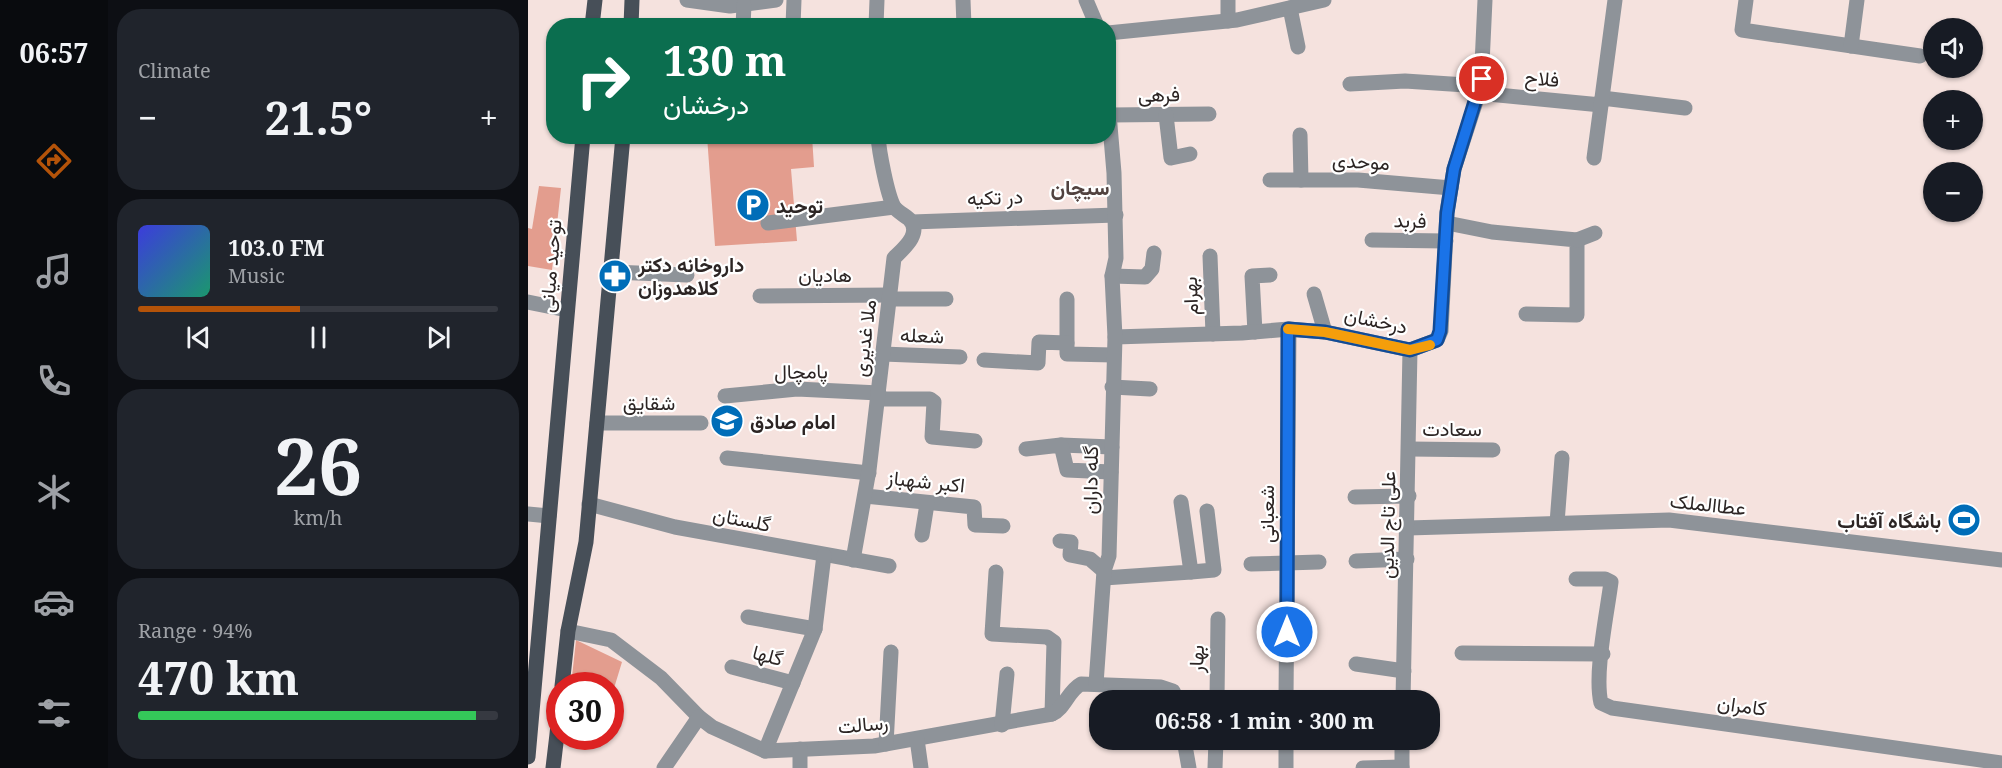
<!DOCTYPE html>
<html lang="en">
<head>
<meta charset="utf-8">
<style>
  :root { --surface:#171b24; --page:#20242c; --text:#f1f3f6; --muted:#9ea1a6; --line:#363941; --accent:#b45309 }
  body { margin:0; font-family:"Noto Serif",Vazirmatn,serif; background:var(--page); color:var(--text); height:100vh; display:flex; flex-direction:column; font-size:22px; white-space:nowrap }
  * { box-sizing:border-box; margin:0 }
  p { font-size:20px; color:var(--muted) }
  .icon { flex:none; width:33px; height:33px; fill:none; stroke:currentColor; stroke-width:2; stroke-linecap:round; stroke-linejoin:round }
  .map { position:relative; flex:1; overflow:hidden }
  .side { display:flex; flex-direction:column; gap:9px; padding:9px; background:#0d0f14; width:420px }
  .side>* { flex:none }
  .guide { position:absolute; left:18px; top:18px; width:570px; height:126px; border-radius:24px; box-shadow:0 2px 4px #0004; background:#0b6e4f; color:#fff; overflow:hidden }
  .fabs { position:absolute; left:1395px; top:18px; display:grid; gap:12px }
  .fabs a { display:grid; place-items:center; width:60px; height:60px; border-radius:50%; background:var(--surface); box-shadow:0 2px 4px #0004; font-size:30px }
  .speed { position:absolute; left:18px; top:672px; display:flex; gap:12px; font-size:30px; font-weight:700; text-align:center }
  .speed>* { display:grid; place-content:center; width:78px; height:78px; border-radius:50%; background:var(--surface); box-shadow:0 2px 4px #0004; line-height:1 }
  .speed .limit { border:9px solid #d22; background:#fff; color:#111 }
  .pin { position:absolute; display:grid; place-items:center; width:51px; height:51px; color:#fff; margin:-26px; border:3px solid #fff; border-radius:50%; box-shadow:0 2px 6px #0007 }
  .me { position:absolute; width:66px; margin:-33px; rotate:0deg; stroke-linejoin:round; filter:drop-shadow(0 0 4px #0008) }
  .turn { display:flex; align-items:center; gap:21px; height:126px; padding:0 18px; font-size:27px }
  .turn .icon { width:78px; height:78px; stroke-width:2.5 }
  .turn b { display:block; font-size:42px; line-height:51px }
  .big { font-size:45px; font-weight:700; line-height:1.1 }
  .side .widget { flex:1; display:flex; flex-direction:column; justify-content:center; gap:9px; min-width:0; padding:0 21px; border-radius:24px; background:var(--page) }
  .side .dial { align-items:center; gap:0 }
  .dial b { font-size:78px; line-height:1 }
  .song { display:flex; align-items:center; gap:18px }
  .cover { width:72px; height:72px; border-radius:9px; background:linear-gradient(135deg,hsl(240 70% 55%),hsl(160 70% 35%)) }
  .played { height:6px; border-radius:3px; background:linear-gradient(90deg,var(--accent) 45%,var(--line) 45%) }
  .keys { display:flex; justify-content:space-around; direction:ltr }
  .heat { display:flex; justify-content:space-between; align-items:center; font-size:33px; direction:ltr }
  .charge { height:9px; border-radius:4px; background:linear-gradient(90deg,#34c759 94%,var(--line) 0) }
  .trip { position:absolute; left:561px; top:690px; width:351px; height:60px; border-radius:24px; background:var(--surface); box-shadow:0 2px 4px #0004; font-weight:700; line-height:60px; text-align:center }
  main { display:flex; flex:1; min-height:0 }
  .tabs { display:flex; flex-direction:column; width:108px; justify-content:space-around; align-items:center; background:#090b0e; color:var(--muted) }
  .tabs .icon { width:42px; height:42px }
  .tabs .on { color:var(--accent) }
  .tabs b { font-size:27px; color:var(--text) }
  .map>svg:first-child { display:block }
</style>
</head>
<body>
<main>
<nav class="tabs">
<b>06:57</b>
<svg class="icon on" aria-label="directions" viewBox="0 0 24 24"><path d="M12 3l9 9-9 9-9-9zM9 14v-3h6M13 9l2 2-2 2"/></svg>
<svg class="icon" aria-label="music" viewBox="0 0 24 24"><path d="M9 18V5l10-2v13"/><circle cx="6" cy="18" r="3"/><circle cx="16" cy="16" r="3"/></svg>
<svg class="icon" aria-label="phone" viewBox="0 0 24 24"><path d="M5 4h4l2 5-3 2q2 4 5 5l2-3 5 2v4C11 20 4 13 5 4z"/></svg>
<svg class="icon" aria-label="climate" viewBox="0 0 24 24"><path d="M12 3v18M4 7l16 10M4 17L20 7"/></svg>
<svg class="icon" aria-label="car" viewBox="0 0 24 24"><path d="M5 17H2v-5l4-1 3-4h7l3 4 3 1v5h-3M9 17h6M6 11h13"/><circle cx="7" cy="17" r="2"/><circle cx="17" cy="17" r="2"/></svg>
<svg class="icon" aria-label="filters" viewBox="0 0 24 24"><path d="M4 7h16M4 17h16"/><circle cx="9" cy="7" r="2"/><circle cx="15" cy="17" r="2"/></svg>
</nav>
<section class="side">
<div class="widget"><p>Climate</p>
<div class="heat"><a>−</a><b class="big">21.5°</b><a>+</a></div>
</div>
<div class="widget">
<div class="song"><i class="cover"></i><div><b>103.0 FM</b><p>Music</p></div></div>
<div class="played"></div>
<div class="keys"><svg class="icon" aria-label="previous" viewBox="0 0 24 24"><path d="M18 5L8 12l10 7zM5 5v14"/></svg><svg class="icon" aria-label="pause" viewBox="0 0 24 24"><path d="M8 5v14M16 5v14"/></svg><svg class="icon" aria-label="next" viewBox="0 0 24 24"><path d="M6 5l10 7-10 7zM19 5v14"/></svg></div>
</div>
<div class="widget dial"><b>26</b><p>km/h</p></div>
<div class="widget"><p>Range · 94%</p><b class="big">470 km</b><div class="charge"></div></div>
</section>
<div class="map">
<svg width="1474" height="768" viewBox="0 0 1474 768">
  <rect width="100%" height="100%" fill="#f5e2de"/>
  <g fill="#e39d8e">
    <path d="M 179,136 L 284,136 L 286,167 L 263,169 L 269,241 L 187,246 Z"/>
    <path d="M 11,186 L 33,188 L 24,270 L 0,266 L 0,228 L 4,229 Z"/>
    <path d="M 48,640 L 94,662 L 83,698 L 82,686 L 43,686 Z"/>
  </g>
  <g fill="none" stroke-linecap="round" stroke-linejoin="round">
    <g stroke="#8e9399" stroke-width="15">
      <path d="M 159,0 L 202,6 L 248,0"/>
      <path d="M 435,0 L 436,26"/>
      <path d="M 558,0 L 569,26"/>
      <path d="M 1218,0 L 1214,30 L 1392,56"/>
      <path d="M 762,8 L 770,47"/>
      <path d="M 700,21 L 700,0"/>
      <path d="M 215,26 L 216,5"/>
      <path d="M 265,26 L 266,0"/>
      <path d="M 348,26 L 349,0"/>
      <path d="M 580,33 L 709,20 L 796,0"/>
      <path d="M 1323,46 L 1329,0"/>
      <path d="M 822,84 L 877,81 L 953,86"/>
      <path d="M 950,93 L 1073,105"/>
      <path d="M 1074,98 L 1157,108"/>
      <path d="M 582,115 L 681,114"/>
      <path d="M 638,115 L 643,158 L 662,154"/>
      <path d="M 772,135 L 773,180"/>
      <path d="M 1066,158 L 1087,0"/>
      <path d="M 742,180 L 830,180 L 923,188"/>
      <path d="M 384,222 L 588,215"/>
      <path d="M 240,223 L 366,207"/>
      <path d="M 919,223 L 964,232 L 1049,240 L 1049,315 L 998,314"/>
      <path d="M 844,240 L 918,241"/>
      <path d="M 1049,240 L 1067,233"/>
      <path d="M 682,256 L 685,334"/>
      <path d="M 84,272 L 159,275"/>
      <path d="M 584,276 L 617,277 L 624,269 L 626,253"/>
      <path d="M 786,294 L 797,332"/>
      <path d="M 232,296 L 362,295"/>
      <path d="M 361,299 L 418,299"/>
      <path d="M 539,299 L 539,343"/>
      <path d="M 0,302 L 39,310"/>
      <path d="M 727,332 L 724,276 L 742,275"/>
      <path d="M 587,337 L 714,333 L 761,329 L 797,332 L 882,350 L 909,340 L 913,331 L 919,212 L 926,169 L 953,86 L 957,0"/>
      <path d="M 355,354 L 432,357"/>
      <path d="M 456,360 L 510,363 L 511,342 L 539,343 L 539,354 L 586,355"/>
      <path d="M 584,387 L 622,389"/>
      <path d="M 197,396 L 269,389 L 351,393"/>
      <path d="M 350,399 L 402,399 L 406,402 L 404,437 L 447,441"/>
      <path d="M 69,423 L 173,423"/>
      <path d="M 533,445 L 584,447"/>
      <path d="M 498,449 L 533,445 L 539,470 L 583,472"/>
      <path d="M 882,449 L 965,450"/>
      <path d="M 199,458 L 341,473"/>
      <path d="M 337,496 L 446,507 L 447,525 L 475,526"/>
      <path d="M 827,497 L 881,496"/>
      <path d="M 61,504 L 147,527 L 361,566"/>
      <path d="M 0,514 L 21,516"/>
      <path d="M 1029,523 L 1034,458"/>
      <path d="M 880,528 L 1141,520 L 1474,560"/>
      <path d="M 394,535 L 399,504"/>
      <path d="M 532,541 L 543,542 L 542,555 L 562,559 L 576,571"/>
      <path d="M 325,560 L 341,470 L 366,258 C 375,249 395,233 381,219 C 376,215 369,211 366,207 C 359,194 351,151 350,136"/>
      <path d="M 828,561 L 879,559"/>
      <path d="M 723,564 L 791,562"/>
      <path d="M 468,572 L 464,634 L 519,637 L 526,642 L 524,714"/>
      <path d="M 663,572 L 686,570 L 679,511"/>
      <path d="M 576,578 L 663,572 L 653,502"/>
      <path d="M 1048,579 L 1077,579 L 1083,582 C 1079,614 1066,674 1073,703 L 1084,708 L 1474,763"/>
      <path d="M 220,617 L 287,629"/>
      <path d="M 40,631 L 83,640 L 133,678 L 171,717 L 184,727 L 237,751 L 346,746 L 524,714 C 537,708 540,691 553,684 L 633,687 L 645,691 L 649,700"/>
      <path d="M 934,653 L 1075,654"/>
      <path d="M 828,664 L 876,671"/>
      <path d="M 204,667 L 265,683"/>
      <path d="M 568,684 L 576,571 L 581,556 L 587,337 L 584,276 L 588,258 L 586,173 L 580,102"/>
      <path d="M 689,700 L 690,619"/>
      <path d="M 758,700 L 761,329"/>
      <path d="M 875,700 L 882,350"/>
      <path d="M 474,725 L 479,674"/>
      <path d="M 389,739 L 393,768"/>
      <path d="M 656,740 L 661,768"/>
      <path d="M 358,744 L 363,652"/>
      <path d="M 237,751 L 287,629 L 296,555"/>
      <path d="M 136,768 L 171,717"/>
      <path d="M 272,768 L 272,749"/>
      <path d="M 687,768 L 688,740"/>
      <path d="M 758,768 L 758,740"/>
      <path d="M 835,768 L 874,767"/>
      <path d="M 874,768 L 874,740"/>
    </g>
    <g stroke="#474f58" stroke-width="15">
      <path d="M 64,26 L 67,0"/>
      <path d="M 103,26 L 104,0"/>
      <path d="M 34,686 L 40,631 L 58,542 L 95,136"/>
      <path d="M 0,757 L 55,136"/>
      <path d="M 25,768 L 32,709"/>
    </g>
  </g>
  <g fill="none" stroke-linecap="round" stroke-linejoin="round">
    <g stroke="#114b97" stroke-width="15">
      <path id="route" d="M 759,632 L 760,329 L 797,332 L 882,350 L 909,340 L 912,331 L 919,213 L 926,169 L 954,79"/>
    </g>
    <use href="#route" stroke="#1a73e8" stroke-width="10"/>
    <path stroke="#f59e0b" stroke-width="10" d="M 760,329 L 797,332 L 882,350 L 902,345"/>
  </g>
  <defs>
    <g id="parking-disc" transform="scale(1.725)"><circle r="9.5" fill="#006db8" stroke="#fff"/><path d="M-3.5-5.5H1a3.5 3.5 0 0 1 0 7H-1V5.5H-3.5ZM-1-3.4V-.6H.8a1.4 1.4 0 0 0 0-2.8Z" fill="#fff"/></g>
    <g id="pharmacy-disc" transform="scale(1.725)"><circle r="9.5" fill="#006db8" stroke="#fff"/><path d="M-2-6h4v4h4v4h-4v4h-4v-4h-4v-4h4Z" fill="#fff"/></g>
    <g id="school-disc" transform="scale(1.725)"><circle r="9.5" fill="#006db8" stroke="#fff"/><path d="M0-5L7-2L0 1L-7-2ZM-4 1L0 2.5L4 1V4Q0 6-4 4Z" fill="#fff"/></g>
    <g id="stadium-disc" transform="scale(1.725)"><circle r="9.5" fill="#006db8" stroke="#fff"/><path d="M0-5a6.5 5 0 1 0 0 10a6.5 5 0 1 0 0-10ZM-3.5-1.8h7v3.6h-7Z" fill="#fff"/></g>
  </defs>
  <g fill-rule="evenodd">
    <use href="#parking-disc" x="225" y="205"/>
    <use href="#pharmacy-disc" x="87" y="276"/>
    <use href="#school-disc" x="199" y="421"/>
    <use href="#stadium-disc" x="1436" y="520"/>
  </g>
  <g text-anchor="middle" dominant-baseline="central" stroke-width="4.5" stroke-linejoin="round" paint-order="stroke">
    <g font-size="20" fill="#2c2524" stroke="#fff">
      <text transform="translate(1014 78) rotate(5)">فلاح</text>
      <text transform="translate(631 94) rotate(-1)">فرهی</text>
      <text transform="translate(833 161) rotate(3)">موحدی</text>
      <text transform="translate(467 197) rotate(-2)">در تکیه</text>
      <text transform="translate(882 220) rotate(1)">فربد</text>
      <text transform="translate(22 266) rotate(-85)">توحید میانی</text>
      <text x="297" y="274">هادیان</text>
      <text transform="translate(662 296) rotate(-92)">بهرام</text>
      <text transform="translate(848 320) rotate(12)">درخشان</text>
      <text transform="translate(394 335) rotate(2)">شعله</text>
      <text transform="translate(336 338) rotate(-83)">ملا غدیری</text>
      <text transform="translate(273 371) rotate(-1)">پامچال</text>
      <text x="121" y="402">شقایق</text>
      <text x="924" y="428">سعادت</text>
      <text transform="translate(562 480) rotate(-89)">گله داران</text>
      <text transform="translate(398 481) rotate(6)">اکبر شهباز</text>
      <text transform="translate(1180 504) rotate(6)">عطاالملک</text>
      <text transform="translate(738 514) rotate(-90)">شعبانی</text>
      <text transform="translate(214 519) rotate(11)">گلستان</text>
      <text transform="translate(859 525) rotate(-89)">علی تاج الدین</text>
      <text transform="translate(240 655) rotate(15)">گلها</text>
      <text transform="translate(668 659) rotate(-89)">بهار</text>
      <text transform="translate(1214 705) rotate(8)">کامران</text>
      <text transform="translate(335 724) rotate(-5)">رسالت</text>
    </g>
    <g font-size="20" font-weight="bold" fill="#2c2524" stroke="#fff" text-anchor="start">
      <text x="248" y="205">توحید</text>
      <text x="110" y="264">داروخانه دکتر<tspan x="110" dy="23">کلاهدوزان</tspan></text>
      <text x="222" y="421">امام صادق</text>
      <text x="1413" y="520" text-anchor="end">باشگاه آفتاب</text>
    </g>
    <g font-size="21" font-weight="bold" fill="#51423f" stroke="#fff">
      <text x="552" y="187">سیچان</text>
    </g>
  </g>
</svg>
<div class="fabs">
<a><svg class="icon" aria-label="sound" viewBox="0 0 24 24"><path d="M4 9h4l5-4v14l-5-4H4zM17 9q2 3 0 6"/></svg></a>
<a>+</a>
<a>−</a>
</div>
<div class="speed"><div class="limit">30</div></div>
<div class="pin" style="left:954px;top:79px;background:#d93025"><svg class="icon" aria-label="arrive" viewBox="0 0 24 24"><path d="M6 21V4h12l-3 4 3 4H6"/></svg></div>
<svg class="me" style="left:759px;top:632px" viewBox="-20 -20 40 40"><circle r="17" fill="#1a73e8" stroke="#fff" stroke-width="3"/><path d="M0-11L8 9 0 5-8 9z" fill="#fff"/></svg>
<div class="trip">06:58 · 1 min · 300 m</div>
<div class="guide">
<div class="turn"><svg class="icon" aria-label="right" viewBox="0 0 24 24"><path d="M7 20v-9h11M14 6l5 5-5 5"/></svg><div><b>130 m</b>درخشان</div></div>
</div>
</div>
</main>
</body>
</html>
